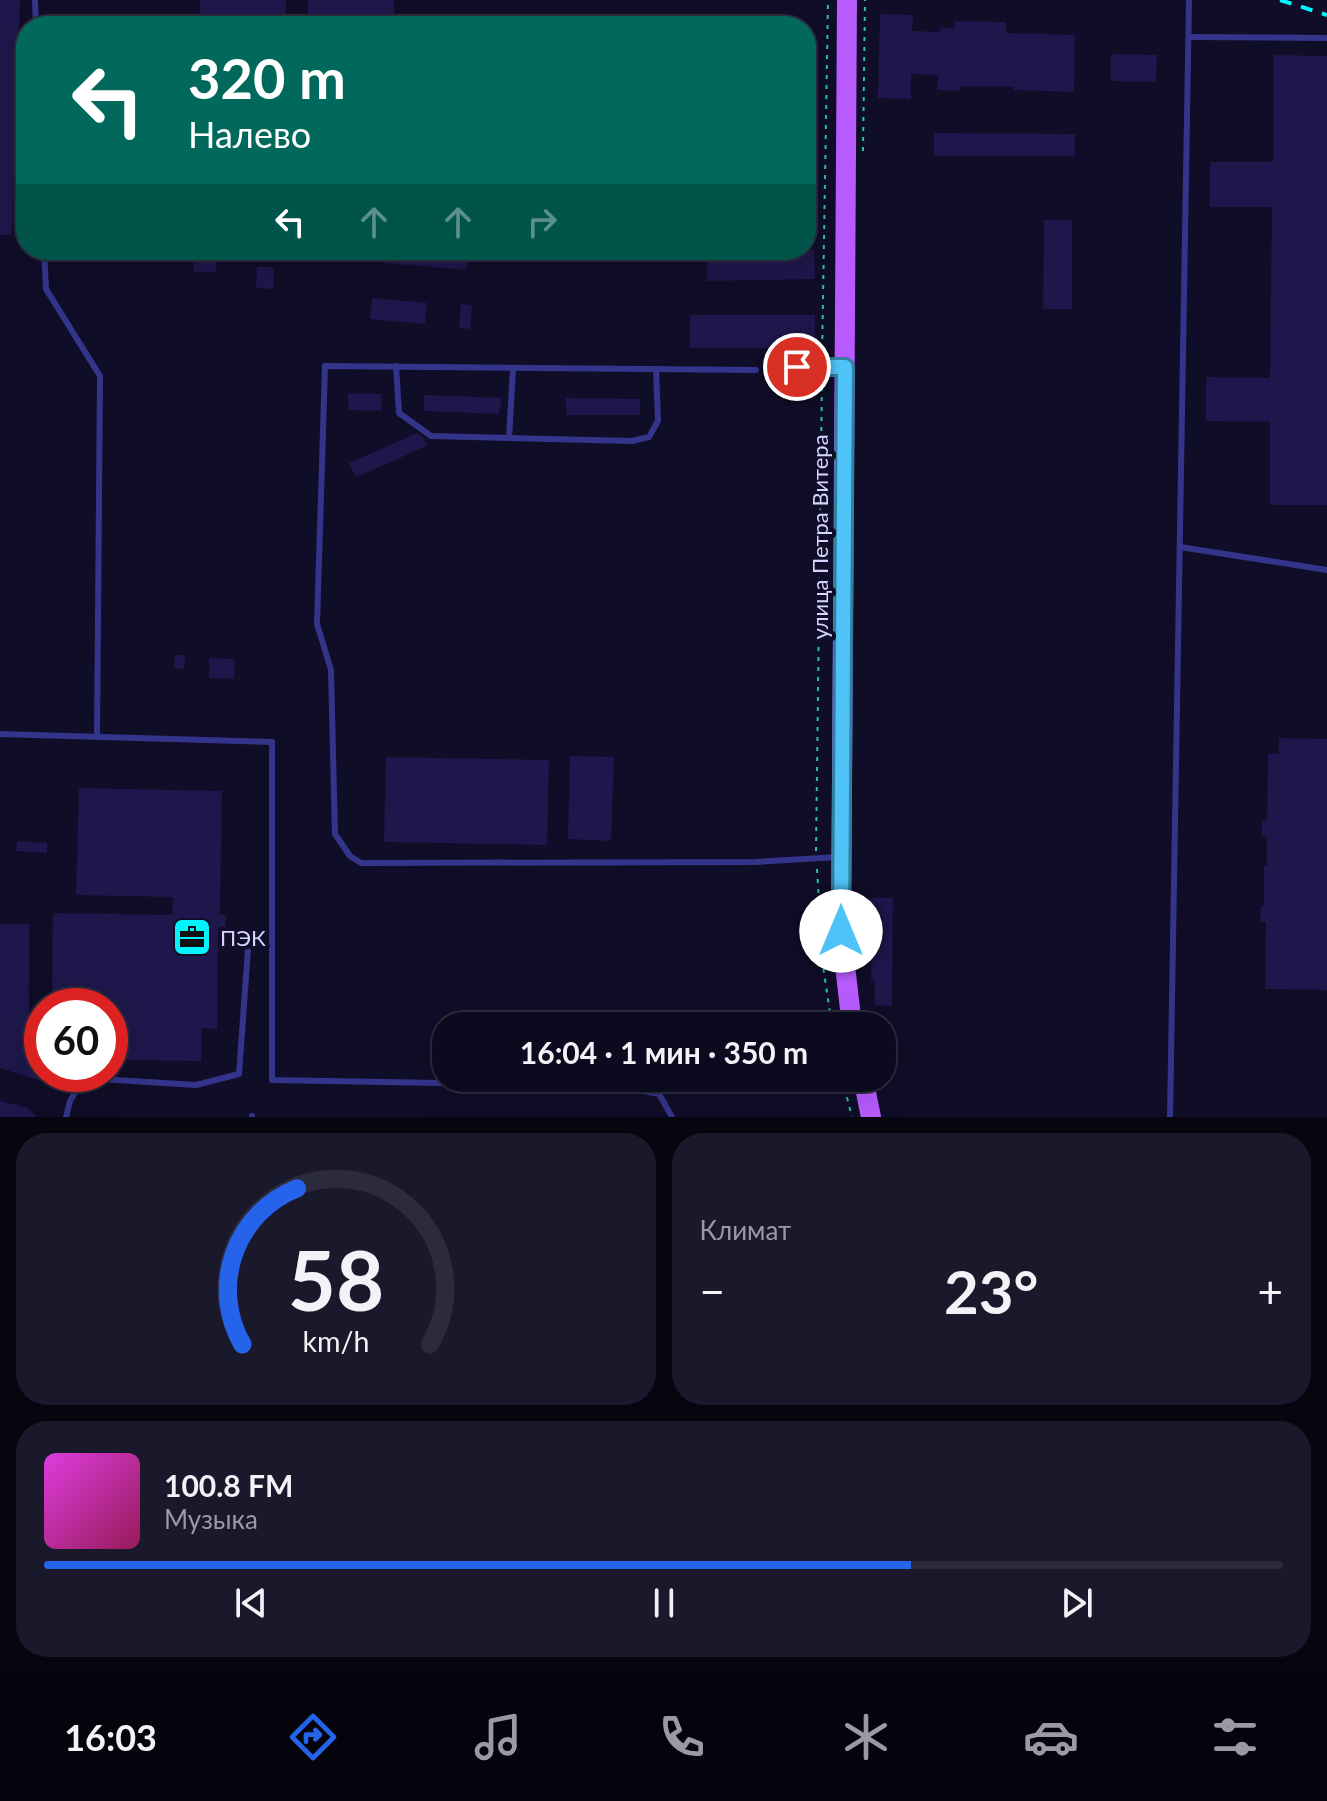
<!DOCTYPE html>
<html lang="ru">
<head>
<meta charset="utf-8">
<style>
  :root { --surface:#0c0a1e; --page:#1a182b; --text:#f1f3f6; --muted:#9a9aa4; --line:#2c2b3c; --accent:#2563eb }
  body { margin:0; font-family:Lato,sans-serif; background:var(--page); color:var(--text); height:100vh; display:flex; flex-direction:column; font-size:30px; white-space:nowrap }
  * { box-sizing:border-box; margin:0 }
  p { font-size:26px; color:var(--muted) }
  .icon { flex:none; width:44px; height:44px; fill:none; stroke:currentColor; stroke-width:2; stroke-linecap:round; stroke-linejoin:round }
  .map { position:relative; height:1117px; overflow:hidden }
  .drawer { display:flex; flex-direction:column; gap:16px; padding:16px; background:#070610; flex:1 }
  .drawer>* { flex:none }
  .top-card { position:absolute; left:16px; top:16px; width:800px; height:244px; border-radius:32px; box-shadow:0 8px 32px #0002,0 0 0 2px var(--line); background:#00695c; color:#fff; overflow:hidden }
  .speed { position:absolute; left:24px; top:988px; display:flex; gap:16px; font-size:40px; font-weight:700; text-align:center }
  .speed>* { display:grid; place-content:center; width:104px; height:104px; border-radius:50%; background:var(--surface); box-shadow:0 8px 32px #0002,0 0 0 2px var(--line); line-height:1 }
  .speed .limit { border:12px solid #d22; background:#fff; color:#111 }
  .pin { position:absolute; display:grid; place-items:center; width:68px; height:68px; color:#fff; margin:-34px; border:4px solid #fff; border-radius:50%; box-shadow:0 2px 8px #0007 }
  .me { position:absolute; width:88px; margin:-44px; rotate:0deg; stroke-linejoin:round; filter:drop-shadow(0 0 6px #0008) }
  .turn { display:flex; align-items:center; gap:28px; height:168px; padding:0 40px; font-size:36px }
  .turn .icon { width:104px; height:104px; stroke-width:2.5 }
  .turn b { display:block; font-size:56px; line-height:68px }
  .lanes { display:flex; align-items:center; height:76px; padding:0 40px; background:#0003; justify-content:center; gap:40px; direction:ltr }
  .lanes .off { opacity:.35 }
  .big { font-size:60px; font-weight:700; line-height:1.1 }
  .drawer .card { flex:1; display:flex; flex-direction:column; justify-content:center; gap:12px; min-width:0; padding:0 28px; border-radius:32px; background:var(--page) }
  .drawer .dial { align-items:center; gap:0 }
  .dial svg { height:208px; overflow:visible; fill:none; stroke:var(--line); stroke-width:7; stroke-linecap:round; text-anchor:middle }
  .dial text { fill:var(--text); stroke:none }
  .song { display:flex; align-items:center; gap:24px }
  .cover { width:96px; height:96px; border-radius:12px; background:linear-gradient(135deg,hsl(300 70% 55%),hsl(330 70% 35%)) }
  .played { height:8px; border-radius:4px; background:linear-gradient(90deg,var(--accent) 70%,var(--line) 70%) }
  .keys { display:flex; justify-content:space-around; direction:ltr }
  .heat { display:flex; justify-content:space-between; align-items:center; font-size:44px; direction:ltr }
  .drawer .tiles { flex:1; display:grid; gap:16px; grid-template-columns:1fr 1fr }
  .card:last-child { grid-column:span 2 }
  .trip { position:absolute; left:432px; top:1012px; width:464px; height:80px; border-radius:32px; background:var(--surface); box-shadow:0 8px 32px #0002,0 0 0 2px var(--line); font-weight:700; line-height:80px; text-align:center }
  .tab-bar { display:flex; height:128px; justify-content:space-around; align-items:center; background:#05040c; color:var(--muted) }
  .tab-bar .icon { width:56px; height:56px }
  .tab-bar .active { color:var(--accent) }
  .tab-bar b { font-size:36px; color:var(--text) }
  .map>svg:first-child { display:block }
</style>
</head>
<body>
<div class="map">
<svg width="1327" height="1117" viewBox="0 0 1327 1117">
  <rect width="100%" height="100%" fill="#100d28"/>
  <g fill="#1e174b">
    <path d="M 0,0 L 20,0 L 12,235 L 0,235 Z"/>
    <rect x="200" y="0" width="86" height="26"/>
    <path d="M 308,0 L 394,0 L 394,23 L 308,21 Z"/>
    <path d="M 880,14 L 913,15 L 912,31 L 940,32 L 941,27 L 955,28 L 955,21 L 1006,22 L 1006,33 L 1075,35 L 1074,92 L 1014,90 L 1014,87 L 961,86 L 960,91 L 937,90 L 938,75 L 911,74 L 911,99 L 878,98 Z"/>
    <path d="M 1111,54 L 1157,55 L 1156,82 L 1111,81 Z"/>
    <path d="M 1273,55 L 1327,56 L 1327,505 L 1270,505 L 1270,422 L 1206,421 L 1206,377 L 1270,378 L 1272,207 L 1210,207 L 1210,162 L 1273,162 Z"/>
    <path d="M 934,133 L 1075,134 L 1075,156 L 934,156 Z"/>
    <path d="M 1044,220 L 1072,220 L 1072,309 L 1043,309 Z"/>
    <path d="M 194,250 L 216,250 L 216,272 L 193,272 Z"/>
    <path d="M 385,250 L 468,250 L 466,270 L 384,263 Z"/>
    <path d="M 707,250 L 814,250 L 815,279 L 707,281 Z"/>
    <path d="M 257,267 L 274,267 L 273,289 L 256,288 Z"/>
    <path d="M 372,298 L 427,303 L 425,324 L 370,319 Z"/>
    <path d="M 461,304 L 472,306 L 470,329 L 459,328 Z"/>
    <rect x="690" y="315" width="125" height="33"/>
    <path d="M 348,393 L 382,394 L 381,411 L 349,410 Z"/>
    <path d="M 424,395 L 502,398 L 499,414 L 424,411 Z"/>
    <path d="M 566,398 L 640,399 L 640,415 L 566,415 Z"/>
    <path d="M 417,433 L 423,437 L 427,446 L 356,477 L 349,463 Z"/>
    <path d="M 175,655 L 185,655 L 184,669 L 174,668 Z"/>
    <path d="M 209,658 L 235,659 L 234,679 L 209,678 Z"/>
    <path d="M 1279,738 L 1327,739 L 1327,990 L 1265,989 L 1266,922 L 1260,921 L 1261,905 L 1264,906 L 1264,866 L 1267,866 L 1267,837 L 1262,837 L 1262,821 L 1267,821 L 1268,754 L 1279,754 Z"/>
    <path d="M 570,756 L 614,757 L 611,841 L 568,839 Z"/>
    <path d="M 386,757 L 549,760 L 547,845 L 384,842 Z"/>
    <path d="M 79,788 L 222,791 L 220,915 L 226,915 L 225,932 L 218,931 L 217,1029 L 202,1028 L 201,1061 L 110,1060 L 110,1006 L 74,1006 L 75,999 L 52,999 L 53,913 L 172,915 L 173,897 L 76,895 Z"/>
    <path d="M 17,841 L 47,843 L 47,853 L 16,851 Z"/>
    <path d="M 868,898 L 893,898 L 892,1006 L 875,1005 L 875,979 L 871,979 L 872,939 L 868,939 Z"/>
    <path d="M 0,924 L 29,924 L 29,1037 L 40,1037 L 38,1080 L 0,1068 Z"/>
    <path d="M 0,1101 L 28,1108 L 37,1117 L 0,1117 Z"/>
  </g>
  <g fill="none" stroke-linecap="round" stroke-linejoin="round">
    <g stroke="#23c4b0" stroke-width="2" stroke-dasharray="4 6" stroke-linecap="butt">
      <path d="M 863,151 L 865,0"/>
      <path d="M 822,359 L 828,0"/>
      <path d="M 816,851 L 822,377"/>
      <path d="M 817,869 L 823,966 L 832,1026"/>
      <path d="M 842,1078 L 852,1117"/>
    </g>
    <g stroke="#33358b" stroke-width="6">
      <path d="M 35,0 L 36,26"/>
      <path d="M 1190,37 L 1327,38"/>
      <path d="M 44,250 L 46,289 L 100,376 L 97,737"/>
      <path d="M 396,366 L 399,413 L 431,436 L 632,441 L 649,437 L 658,421 L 656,369"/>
      <path d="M 772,367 L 841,367"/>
      <path d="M 756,370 L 325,366 L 317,624 L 331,670 L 335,834 L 350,856 L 361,863 L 755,862 L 838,857"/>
      <path d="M 509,438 L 513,368"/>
      <path d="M 1180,547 L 1327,570"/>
      <path d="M 0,734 L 272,742 L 272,1080 L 618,1086 L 659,1094 L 672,1117"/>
      <path d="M 66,1117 L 70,1101 L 84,1078 L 196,1085 L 239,1074 L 248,949"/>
      <path d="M 252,1117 L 252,1116"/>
      <path d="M 1170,1117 L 1189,0"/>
    </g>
    <g stroke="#b75bff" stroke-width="20">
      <path d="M 847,0 L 841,931 L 852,1026"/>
      <path d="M 863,1078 L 871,1117"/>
    </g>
    <path stroke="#00f5ff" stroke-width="4" stroke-dasharray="12 10" stroke-linecap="butt" d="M 1280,0 L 1327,15"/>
  </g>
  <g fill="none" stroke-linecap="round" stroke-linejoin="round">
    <g stroke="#337fa1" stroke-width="20">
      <path id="route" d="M 797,367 L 845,367 L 841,931"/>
    </g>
    <use href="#route" stroke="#4fc3f7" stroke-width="14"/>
  </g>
  <defs>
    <g id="office-square" transform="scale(2)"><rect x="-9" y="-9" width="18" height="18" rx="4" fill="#00f5ff" stroke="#100d28"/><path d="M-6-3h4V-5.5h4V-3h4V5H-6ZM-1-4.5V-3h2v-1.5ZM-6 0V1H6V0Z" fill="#111"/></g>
  </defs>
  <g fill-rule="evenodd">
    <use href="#office-square" x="192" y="937"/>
  </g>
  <g text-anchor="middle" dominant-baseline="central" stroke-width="8" stroke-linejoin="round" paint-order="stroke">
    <g font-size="22" fill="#d6d4ff" stroke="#100d28">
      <text transform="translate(819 537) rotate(-90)">улица Петра Витера</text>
    </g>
    <g font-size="22" fill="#d6d4ff" stroke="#100d28" text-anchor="start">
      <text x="220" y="937">ПЭК</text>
    </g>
  </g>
</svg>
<div class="speed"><div class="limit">60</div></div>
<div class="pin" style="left:797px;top:367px;background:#d93025"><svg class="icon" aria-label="arrive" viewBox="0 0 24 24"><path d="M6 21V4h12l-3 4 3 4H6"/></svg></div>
<svg class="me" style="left:841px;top:931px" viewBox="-20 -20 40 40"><circle r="19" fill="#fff"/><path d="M0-13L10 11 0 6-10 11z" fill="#4fc3f7"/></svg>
<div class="trip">16:04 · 1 мин · 350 m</div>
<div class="top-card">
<div class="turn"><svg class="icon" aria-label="left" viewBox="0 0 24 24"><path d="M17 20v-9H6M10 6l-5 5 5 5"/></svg><div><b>320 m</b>Налево</div></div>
<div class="lanes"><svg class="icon" aria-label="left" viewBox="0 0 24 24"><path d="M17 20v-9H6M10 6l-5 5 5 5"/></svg><svg class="icon off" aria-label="ahead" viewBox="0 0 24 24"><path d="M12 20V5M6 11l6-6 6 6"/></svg><svg class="icon off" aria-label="ahead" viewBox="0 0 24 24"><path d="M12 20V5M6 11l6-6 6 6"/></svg><svg class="icon off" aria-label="right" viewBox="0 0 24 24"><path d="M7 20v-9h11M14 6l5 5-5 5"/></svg></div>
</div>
</div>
<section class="drawer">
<div class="tiles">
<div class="card dial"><svg viewBox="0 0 100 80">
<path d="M14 69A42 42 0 1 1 86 69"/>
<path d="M14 69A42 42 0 0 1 35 9" stroke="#2563eb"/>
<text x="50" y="56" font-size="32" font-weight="700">58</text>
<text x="50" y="72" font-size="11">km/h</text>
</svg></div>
<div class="card"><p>Климат</p>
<div class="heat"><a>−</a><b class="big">23°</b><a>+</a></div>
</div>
<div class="card">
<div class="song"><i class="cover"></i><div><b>100.8 FM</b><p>Музыка</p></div></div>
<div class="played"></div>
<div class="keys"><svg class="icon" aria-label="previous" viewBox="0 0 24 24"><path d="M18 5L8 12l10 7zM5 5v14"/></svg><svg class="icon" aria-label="pause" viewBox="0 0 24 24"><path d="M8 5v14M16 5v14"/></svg><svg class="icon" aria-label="next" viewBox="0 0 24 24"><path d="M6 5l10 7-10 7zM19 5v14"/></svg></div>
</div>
</div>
</section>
<nav class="tab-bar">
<b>16:03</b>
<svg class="icon active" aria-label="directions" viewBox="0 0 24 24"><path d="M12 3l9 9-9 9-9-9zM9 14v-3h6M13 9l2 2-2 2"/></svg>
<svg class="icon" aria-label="music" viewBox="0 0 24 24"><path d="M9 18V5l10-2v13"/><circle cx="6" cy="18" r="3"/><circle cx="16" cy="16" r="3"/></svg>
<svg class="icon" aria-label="phone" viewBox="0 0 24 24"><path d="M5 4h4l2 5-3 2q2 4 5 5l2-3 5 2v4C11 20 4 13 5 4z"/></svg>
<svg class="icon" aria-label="climate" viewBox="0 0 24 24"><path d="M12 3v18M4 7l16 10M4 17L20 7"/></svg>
<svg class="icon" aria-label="car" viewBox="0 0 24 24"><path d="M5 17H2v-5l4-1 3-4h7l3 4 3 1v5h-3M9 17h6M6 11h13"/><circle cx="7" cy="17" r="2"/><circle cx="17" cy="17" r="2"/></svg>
<svg class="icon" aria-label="filters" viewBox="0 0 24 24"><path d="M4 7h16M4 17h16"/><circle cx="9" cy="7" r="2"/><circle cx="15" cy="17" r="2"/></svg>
</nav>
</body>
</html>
